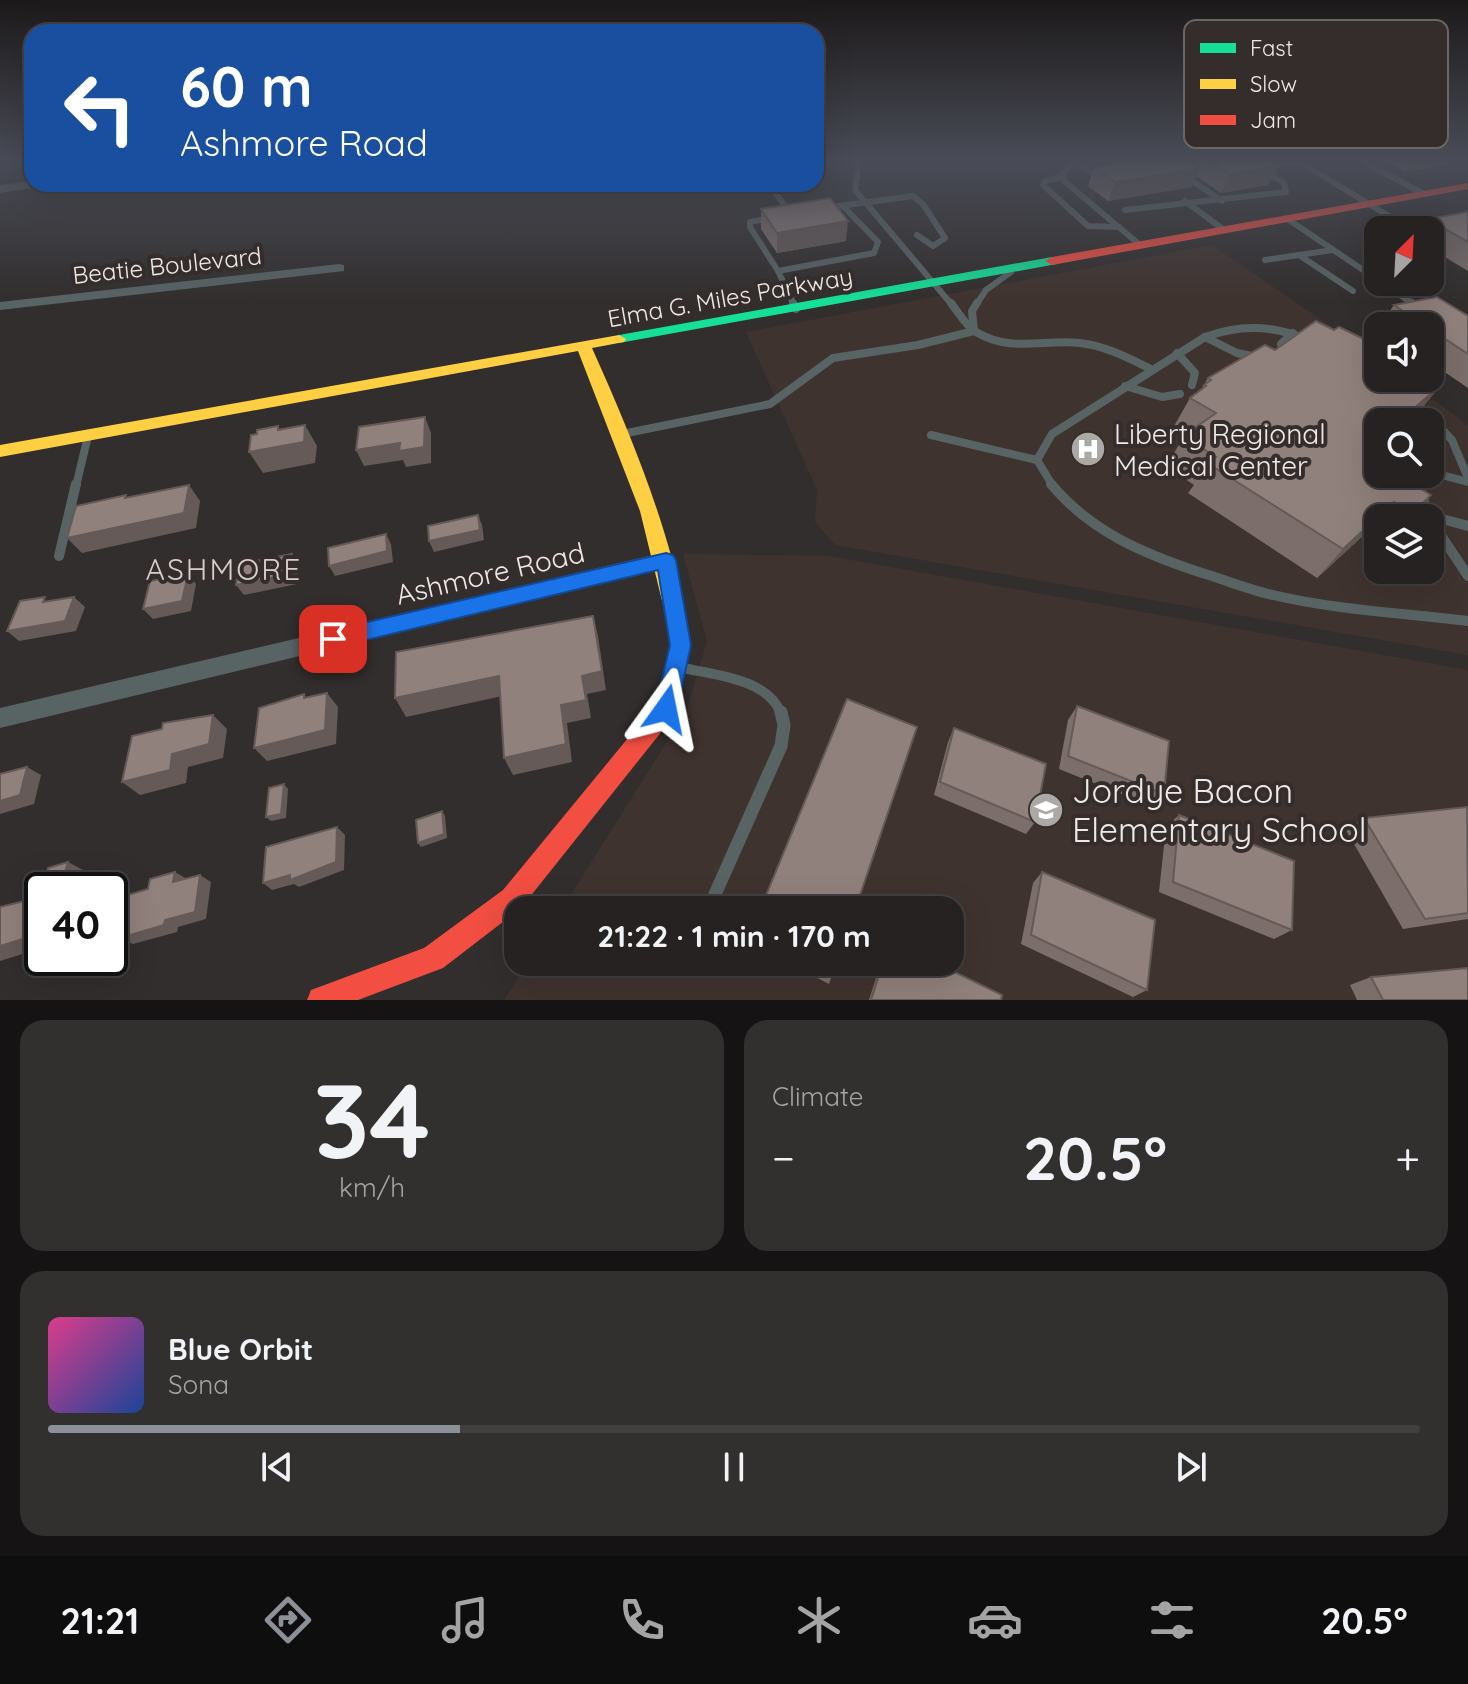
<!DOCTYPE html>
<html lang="en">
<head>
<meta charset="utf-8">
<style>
  :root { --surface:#262222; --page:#322f2f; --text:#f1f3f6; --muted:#a4a4a5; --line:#423f40; --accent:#8c9099 }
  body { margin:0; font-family:Quicksand,sans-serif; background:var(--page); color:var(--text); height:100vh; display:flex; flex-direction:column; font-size:30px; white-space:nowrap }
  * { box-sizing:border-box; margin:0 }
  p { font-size:26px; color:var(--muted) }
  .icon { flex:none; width:44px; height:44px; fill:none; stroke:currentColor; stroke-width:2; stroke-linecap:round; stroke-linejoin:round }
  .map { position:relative; height:1000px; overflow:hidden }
  .side { display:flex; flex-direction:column; gap:20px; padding:20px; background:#151313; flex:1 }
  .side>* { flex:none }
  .guide { position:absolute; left:24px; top:24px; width:800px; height:168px; border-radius:24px; box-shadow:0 8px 32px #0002,0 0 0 2px var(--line); background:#1a4fa0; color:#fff; overflow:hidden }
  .needle { width:52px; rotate:24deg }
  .fabs { position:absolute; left:1364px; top:216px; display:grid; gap:16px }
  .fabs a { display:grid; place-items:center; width:80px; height:80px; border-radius:16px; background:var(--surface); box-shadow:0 8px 32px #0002,0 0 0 2px var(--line); font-size:40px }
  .speed { position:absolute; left:24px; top:872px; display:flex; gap:16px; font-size:40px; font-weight:700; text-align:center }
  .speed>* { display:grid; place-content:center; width:104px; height:104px; border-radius:50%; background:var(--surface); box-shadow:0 8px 32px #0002,0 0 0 2px var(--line); line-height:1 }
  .speed .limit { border:4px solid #111; border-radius:12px; background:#fff; color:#111 }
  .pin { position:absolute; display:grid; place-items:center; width:68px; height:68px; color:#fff; margin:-34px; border-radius:16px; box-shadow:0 4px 12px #0006 }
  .me { position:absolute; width:88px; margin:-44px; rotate:12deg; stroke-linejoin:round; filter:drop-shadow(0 0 6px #0008) }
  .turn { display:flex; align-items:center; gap:28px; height:168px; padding:0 24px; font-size:36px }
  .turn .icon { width:104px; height:104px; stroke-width:2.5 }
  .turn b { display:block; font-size:56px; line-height:68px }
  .big { font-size:60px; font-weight:700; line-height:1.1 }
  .side .tile { flex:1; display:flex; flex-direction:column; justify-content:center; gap:12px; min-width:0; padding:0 28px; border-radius:24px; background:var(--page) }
  .side .dial { align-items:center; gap:0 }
  .dial b { font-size:104px; line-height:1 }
  .song { display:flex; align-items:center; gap:24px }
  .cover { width:96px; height:96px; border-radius:12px; background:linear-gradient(135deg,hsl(330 70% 55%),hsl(220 70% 35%)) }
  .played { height:8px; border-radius:4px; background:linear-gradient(90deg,var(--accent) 30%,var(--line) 30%) }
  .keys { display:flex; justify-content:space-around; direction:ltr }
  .heat { display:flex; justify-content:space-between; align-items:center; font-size:44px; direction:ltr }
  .side .tiles { flex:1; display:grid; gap:20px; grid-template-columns:1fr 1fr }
  .tile:last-child { grid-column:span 2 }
  .trip { position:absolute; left:504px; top:896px; width:460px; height:80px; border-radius:24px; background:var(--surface); box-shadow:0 8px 32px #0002,0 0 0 2px var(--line); font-weight:700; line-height:80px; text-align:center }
  .tab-bar { display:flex; height:128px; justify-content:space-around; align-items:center; background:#0f0e0e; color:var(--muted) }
  .tab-bar .icon { width:56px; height:56px }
  .tab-bar .current { color:var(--accent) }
  .tab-bar b { font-size:36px; color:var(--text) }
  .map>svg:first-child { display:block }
</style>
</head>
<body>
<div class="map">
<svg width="1468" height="1000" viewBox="0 0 1468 1000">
  <rect width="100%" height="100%" fill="#322e2d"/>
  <g fill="#3f332f" fill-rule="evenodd">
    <path d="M 1212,245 L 1378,359 L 1378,378 L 1404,378 L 1468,425 L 1468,655 L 835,545 L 815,522 L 817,490 L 746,332 ZM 1378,422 L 1430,422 L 1430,474 L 1378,474 ZM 1378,518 L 1430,518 L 1430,570 L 1378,570 Z"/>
    <path d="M 683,554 L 829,556 L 1468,670 L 1468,1000 L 504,1000 L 528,962 L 950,962 L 950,910 L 561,910 L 687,710 L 707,641 Z"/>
  </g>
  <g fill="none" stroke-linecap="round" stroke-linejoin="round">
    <g stroke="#586364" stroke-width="6">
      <path d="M 859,161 L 855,190 L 952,305"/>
      <path d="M 1074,161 L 1063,174 L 1063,180 L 1140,245"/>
      <path d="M 1075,161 L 1093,174 L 1103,172"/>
      <path d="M 1298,161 L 1412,230"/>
      <path d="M 1362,161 L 1424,194"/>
      <path d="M 1263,164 L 1300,163"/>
      <path d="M 1185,176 L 1222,201"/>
      <path d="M 1063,177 L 1045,181 L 1043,185 L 1088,226 L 1119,227"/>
      <path d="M 769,184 L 791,214"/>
      <path d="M 1185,201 L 1224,230"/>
      <path d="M 824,208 L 913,196 L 923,204 L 945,238 L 933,246 L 917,235"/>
      <path d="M 1125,210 L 1286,192 L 1284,183 L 1245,161"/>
      <path d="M 770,218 L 750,222 L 750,227 L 778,271 L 794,305"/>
      <path d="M 1289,220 L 1378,280"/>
      <path d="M 1299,255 L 1353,291"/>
      <path d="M 1265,260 L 1333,250"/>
      <path d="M 778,271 L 874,253 L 878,242 L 843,206"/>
      <path d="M 1380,282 L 1415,305"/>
      <path d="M 976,305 L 986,290 L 1011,272"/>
    </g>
    <g stroke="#586364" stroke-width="8">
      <path d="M 793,303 L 796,309"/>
      <path d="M 951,303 C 958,312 966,326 976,332 C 1011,353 1043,339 1080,343 C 1106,346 1128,358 1151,369"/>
      <path d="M 1412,303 L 1417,307"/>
      <path d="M 974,331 L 972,311 L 977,303"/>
      <path d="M 1205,337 L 1237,353 L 1257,357"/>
      <path d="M 1281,344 L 1293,333"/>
      <path d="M 1177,353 L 1195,373 L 1192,385"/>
      <path d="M 1125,386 L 1162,397 L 1180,394"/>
      <path d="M 1414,400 L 1452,440 L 1468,478"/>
      <path d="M 622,434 L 770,404 L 833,358 L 918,345 L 974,331"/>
      <path d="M 931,435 L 1037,460"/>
      <path d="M 1430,472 L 1468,482"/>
      <path d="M 1416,474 L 1420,486"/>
      <path d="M 76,486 L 88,436"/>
      <path d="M 1053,486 L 1037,460 L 1052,434 L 1205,337 C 1241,324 1273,325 1308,340"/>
    </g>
    <g stroke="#586364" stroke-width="10">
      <path d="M 1051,484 C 1091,532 1144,554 1202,573 C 1226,580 1249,590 1273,595 C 1336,610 1403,613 1468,621"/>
      <path d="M 1419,484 L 1429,518"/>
      <path d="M 1427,515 L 1468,526"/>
      <path d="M 1430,519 L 1468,576"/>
      <path d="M 59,556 L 76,484"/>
      <path d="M 683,668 C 715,675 769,679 781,714"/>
    </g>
    <path stroke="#586364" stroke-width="13" d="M 708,910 L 781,746 L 784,725 L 781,712"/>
    <g fill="#586364" fill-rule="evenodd">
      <path d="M 32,181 L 32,184 L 45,184 L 39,187 L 0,193 L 0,185 Z"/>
      <path d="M 339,264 L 344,265 L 344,271 L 0,310 L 0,302 Z"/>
      <path d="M 666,552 L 673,555 L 676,560 L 673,565 L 666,568 L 0,728 L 0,708 Z"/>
    </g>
    <path fill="#16e098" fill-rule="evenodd" d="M 1052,257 L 1057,258 L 1057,264 L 619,343 L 612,339 L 619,335 Z"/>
    <path fill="#ffcf43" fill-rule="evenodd" d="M 619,335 L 626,339 L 624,342 L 592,348 C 631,435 666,520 685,613 L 682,619 L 675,621 L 668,619 L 665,613 L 640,511 L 578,351 L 0,457 L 0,445 Z"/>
    <g fill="#f24e42" fill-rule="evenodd">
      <path d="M 1468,183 L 1468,189 L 1052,265 L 1045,261 L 1052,257 Z"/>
      <path d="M 675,605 L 682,607 L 690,645 L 674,716 L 521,908 L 443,968 L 358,1000 L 307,1000 L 311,990 L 424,948 L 503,890 L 656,704 L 670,645 L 665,613 L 668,607 Z"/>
    </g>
  </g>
  <g fill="#7c6f6b">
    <path d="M 1192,161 L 1269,161 L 1278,166 L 1268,185 L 1221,193 L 1196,176 L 1191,187 L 1108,201 L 1088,186 L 1094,167 L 1195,165 L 1197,162 Z"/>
    <path d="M 1385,161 L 1450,161 L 1448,164 L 1405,172 Z"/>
    <path d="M 761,209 L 846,241 L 777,253 L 761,229 Z"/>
    <path d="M 1468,212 L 1468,271 L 1430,248 L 1430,230 L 1421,230 L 1428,219 Z"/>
    <path d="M 1394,305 L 1468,316 L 1468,388 L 1430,362 L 1430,326 L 1379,326 Z"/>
    <path d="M 1275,350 L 1378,378 L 1441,385 L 1415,416 L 1378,422 L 1378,474 L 1412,484 L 1431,495 L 1409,518 L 1378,518 L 1378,539 L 1367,532 L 1317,578 L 1188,493 L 1194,485 L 1166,466 L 1185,435 L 1173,428 L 1190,398 L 1201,390 L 1208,378 Z"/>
    <path d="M 1077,706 L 1164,794 L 1151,806 L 1059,769 L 1068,720 Z"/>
    <path d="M 954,728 L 1035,822 L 1026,834 L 934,795 L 948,742 Z"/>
    <path d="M 1468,808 L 1468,919 L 1403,929 L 1346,830 L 1364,818 Z"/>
    <path d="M 1179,815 L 1292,930 L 1274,939 L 1159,892 L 1166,827 Z"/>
    <path d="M 1042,872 L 1147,990 L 1133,997 L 1021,944 L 1033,883 Z"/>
    <path d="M 786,962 L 837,962 L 829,984 Z"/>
    <path d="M 881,962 L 934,962 L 1001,1000 L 869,1000 Z"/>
    <path d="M 1371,977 L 1468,1000 L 1357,1000 L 1350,985 Z"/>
  </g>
  <g fill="#655a57">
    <path d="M 1412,161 L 1450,161 L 1448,164 L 1405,172 Z"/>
    <path d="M 1278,166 L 1268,185 L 1221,193 L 1230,174 Z"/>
    <path d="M 1200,168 L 1191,187 L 1108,201 L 1115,182 Z"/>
    <path d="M 848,221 L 846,241 L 777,253 L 777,233 Z"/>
    <path d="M 1441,385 L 1415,416 L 1408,422 L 1398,422 Z"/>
    <path d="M 425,417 L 431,433 L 431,463 L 406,467 L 403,460 L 364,466 L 356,450 Z"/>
    <path d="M 305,425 L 317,446 L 315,463 L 263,473 L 249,452 L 278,430 L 278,426 L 289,445 Z"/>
    <path d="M 1420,474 L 1380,518 L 1378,518 L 1378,520 L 1367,532 L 1317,578 L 1343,549 Z"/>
    <path d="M 189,485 L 200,501 L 196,528 L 82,553 L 67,538 Z"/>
    <path d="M 478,515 L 482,525 L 484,540 L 434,552 L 429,541 Z"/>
    <path d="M 386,534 L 391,544 L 393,562 L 335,576 L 329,566 Z"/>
    <path d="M 292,554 L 299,564 L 297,584 L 244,595 L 236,585 Z"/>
    <path d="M 188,574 L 196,584 L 191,611 L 153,619 L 143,609 Z"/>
    <path d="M 74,597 L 85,607 L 76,631 L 19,641 L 7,631 Z"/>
    <path d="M 593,616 L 598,636 L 606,690 L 587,694 L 591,718 L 567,723 L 572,762 L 513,775 L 504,758 L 561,705 L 582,676 Z"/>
    <path d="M 499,676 L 507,695 L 406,717 L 395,698 Z"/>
    <path d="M 327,693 L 338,707 L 336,744 L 267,761 L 254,748 Z"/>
    <path d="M 213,715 L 227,729 L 223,758 L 188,767 L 186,783 L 140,795 L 122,782 L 172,754 Z"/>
    <path d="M 27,767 L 41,775 L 34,804 L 0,814 L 0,801 Z"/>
    <path d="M 284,784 L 288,789 L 286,818 L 271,821 L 266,817 Z"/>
    <path d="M 442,811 L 445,816 L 447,838 L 421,847 L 418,843 Z"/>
    <path d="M 337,827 L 345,835 L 344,870 L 299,887 L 294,884 L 272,890 L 263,883 Z"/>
    <path d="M 68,862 L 87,872 L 82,890 L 60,890 Z"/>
    <path d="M 175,872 L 187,879 L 173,882 Z"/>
    <path d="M 200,875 L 211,882 L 206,919 L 178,927 L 177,932 L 133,944 L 120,938 Z"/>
    <path d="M 42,933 L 42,948 L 0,961 L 0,946 Z"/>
  </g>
  <g fill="#90817c" stroke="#655a57" stroke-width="2">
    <path d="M 1130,161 L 1189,161 L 1200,168 L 1115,182 L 1094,167 Z"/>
    <path d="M 1211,161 L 1269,161 L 1278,166 L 1230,174 Z"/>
    <path d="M 830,198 L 848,221 L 777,233 L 761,209 Z"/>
    <path d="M 1468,212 L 1468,242 L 1428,219 Z"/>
    <path d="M 1437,297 L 1468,316 L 1468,354 L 1430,329 L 1430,326 L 1425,326 L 1394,305 Z"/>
    <path d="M 1316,321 L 1334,330 L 1339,327 L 1378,346 L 1378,378 L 1425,378 L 1441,385 L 1398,422 L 1378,422 L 1378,474 L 1420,474 L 1411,483 L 1431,495 L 1413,513 L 1394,502 L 1343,549 L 1207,463 L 1216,457 L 1183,436 L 1216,413 L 1190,398 L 1206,386 L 1204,385 L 1211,380 L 1208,378 L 1265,345 L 1275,350 Z"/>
    <path d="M 425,417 L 424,447 L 399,451 L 400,443 L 356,450 L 359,427 Z"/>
    <path d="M 305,425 L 304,442 L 249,452 L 251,435 L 257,434 L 257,430 L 278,426 L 278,430 Z"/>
    <path d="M 189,485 L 184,513 L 67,538 L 76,506 L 126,495 L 125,498 Z"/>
    <path d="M 478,515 L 480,530 L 429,541 L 428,526 Z"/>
    <path d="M 386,534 L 387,551 L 329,566 L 328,548 Z"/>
    <path d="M 292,554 L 290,574 L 236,585 L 239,564 Z"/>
    <path d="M 188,574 L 182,601 L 143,609 L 150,581 Z"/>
    <path d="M 45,597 L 43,602 L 74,597 L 65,621 L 7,631 L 20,601 Z"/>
    <path d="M 593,616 L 602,671 L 582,676 L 586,700 L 561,705 L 566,744 L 504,758 L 499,676 L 395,698 L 396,652 Z"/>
    <path d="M 327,693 L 325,730 L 254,748 L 259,708 L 304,694 L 304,698 Z"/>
    <path d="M 847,699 L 917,727 L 855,910 L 760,910 Z"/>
    <path d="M 1077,706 L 1169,741 L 1164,794 L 1068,756 Z"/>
    <path d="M 213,715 L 209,744 L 172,754 L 170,770 L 122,782 L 132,736 L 162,729 L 163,723 Z"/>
    <path d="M 954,728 L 1046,764 L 1035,822 L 940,782 Z"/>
    <path d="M 27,767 L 20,795 L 0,801 L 0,774 Z"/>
    <path d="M 284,784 L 281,814 L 266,817 L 269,788 Z"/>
    <path d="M 1467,807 L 1468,913 L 1425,919 L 1364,818 Z"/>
    <path d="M 442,811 L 444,834 L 418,843 L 416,820 Z"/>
    <path d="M 1179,815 L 1294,861 L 1292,930 L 1173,882 Z"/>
    <path d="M 337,827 L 336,862 L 290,880 L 290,875 L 263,883 L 266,847 Z"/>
    <path d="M 68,862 L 60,890 L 43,890 L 48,868 Z"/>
    <path d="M 175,872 L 173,882 L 200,875 L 195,912 L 165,920 L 164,925 L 120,938 L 128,895 L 148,889 L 150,879 Z"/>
    <path d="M 1042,872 L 1155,920 L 1147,990 L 1031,935 Z"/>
    <path d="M 42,893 L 42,933 L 0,946 L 0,907 L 41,897 Z"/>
    <path d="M 805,962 L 837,962 L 833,976 Z"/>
    <path d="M 883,962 L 934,962 L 1002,995 L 1001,1000 L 871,1000 Z"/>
    <path d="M 1468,968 L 1468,1000 L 1383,1000 L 1371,977 Z"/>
  </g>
  <linearGradient id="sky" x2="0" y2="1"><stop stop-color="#1c1919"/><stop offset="0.53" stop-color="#494c57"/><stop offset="1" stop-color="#494c57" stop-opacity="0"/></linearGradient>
  <rect width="1468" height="301" fill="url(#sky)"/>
  <path fill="#1a73e8" stroke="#114b97" stroke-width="2" d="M 666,553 L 673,555 L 676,560 L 691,645 L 677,709 L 674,716 L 666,719 L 658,716 L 655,709 L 670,645 L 658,570 L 333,648 L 326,646 L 322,639 L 326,633 L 333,630 Z"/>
  <defs>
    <g id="hospital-disc" transform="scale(1.8)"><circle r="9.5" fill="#aca8a6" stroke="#342d2b"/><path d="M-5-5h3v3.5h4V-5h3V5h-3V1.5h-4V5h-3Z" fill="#fff"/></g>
    <g id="school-disc" transform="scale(1.8)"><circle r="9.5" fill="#aca8a6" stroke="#342d2b"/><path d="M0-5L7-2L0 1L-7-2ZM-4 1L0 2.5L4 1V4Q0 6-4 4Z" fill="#fff"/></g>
  </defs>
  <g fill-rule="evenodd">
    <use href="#hospital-disc" x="1088" y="449"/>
    <use href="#school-disc" x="1046" y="810"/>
  </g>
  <g text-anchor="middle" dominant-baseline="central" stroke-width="8" stroke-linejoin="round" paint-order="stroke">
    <g font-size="24" fill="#eee9e7" stroke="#342d2b">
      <text transform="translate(167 265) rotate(-6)">Beatie Boulevard</text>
      <text transform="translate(730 297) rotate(-10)">Elma G. Miles Parkway</text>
    </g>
    <g font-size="28" fill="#eee9e7" stroke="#342d2b" text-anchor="start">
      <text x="1114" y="433">Liberty Regional<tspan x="1114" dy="32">Medical Center</tspan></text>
    </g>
    <g font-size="28" fill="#eee9e7" stroke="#342d2b">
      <text transform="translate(490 573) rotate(-13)">Ashmore Road</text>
    </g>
    <g font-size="30" letter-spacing="2" fill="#d7cecb" stroke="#342d2b">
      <text x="224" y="569">ASHMORE</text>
    </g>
    <g font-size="34" fill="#eee9e7" stroke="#342d2b" text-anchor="start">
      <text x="1072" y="790">Jordye Bacon<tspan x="1072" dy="39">Elementary School</tspan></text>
    </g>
  </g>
  <rect x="1184" y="20" width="264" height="128" rx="12" fill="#342d2b" stroke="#6c6563" stroke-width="2"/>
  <rect x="1200" y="43" width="36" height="10" fill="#16e098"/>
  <rect x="1200" y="79" width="36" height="10" fill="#ffcf43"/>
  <rect x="1200" y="115" width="36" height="10" fill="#f24e42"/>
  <g font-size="22" fill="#eee9e7">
    <text x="1250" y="56">Fast</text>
    <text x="1250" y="92">Slow</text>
    <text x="1250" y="128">Jam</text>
  </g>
</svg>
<div class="fabs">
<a><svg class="needle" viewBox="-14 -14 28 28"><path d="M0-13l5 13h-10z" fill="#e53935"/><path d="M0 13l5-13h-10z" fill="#a4a4a5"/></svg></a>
<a><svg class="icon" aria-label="sound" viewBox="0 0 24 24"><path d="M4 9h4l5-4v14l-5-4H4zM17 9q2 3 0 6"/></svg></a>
<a><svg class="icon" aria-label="search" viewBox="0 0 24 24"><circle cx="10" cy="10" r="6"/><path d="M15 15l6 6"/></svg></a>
<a><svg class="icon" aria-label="layers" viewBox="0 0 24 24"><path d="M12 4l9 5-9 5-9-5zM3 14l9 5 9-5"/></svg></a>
</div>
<div class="speed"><div class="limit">40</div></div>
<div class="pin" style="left:333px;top:639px;background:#d93025"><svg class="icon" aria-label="arrive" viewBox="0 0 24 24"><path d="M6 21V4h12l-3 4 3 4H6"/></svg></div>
<svg class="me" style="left:666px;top:709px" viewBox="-20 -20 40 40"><path d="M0-17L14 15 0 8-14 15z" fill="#1a73e8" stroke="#fff" stroke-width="4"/></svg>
<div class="trip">21:22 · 1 min · 170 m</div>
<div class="guide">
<div class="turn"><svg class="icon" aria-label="left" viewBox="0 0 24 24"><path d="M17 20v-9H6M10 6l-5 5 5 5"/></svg><div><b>60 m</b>Ashmore Road</div></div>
</div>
</div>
<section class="side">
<div class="tiles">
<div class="tile dial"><b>34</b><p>km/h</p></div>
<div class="tile"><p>Climate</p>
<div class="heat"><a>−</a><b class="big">20.5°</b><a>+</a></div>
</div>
<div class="tile">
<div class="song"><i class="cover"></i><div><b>Blue Orbit</b><p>Sona</p></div></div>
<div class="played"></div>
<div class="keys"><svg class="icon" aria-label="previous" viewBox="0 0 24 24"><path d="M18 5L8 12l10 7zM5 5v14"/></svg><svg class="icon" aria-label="pause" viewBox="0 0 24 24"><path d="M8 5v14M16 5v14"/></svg><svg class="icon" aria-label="next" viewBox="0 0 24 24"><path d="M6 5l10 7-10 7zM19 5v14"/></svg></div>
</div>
</div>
</section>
<nav class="tab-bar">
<b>21:21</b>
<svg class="icon current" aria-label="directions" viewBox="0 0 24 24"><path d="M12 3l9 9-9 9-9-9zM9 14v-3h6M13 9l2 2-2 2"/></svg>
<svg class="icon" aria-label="music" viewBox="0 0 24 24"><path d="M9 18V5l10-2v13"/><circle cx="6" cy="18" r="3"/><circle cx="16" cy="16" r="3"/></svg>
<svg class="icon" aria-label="phone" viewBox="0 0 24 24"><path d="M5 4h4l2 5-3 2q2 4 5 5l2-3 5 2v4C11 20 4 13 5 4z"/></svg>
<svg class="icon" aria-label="climate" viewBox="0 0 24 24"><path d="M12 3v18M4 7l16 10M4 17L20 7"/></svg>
<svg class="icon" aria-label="car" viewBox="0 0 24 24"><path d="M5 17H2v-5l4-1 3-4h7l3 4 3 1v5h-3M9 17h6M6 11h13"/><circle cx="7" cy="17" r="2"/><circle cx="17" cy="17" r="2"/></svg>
<svg class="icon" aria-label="filters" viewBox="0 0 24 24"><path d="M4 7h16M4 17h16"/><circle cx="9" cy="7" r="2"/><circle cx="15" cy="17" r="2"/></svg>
<b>20.5°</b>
</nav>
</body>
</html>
